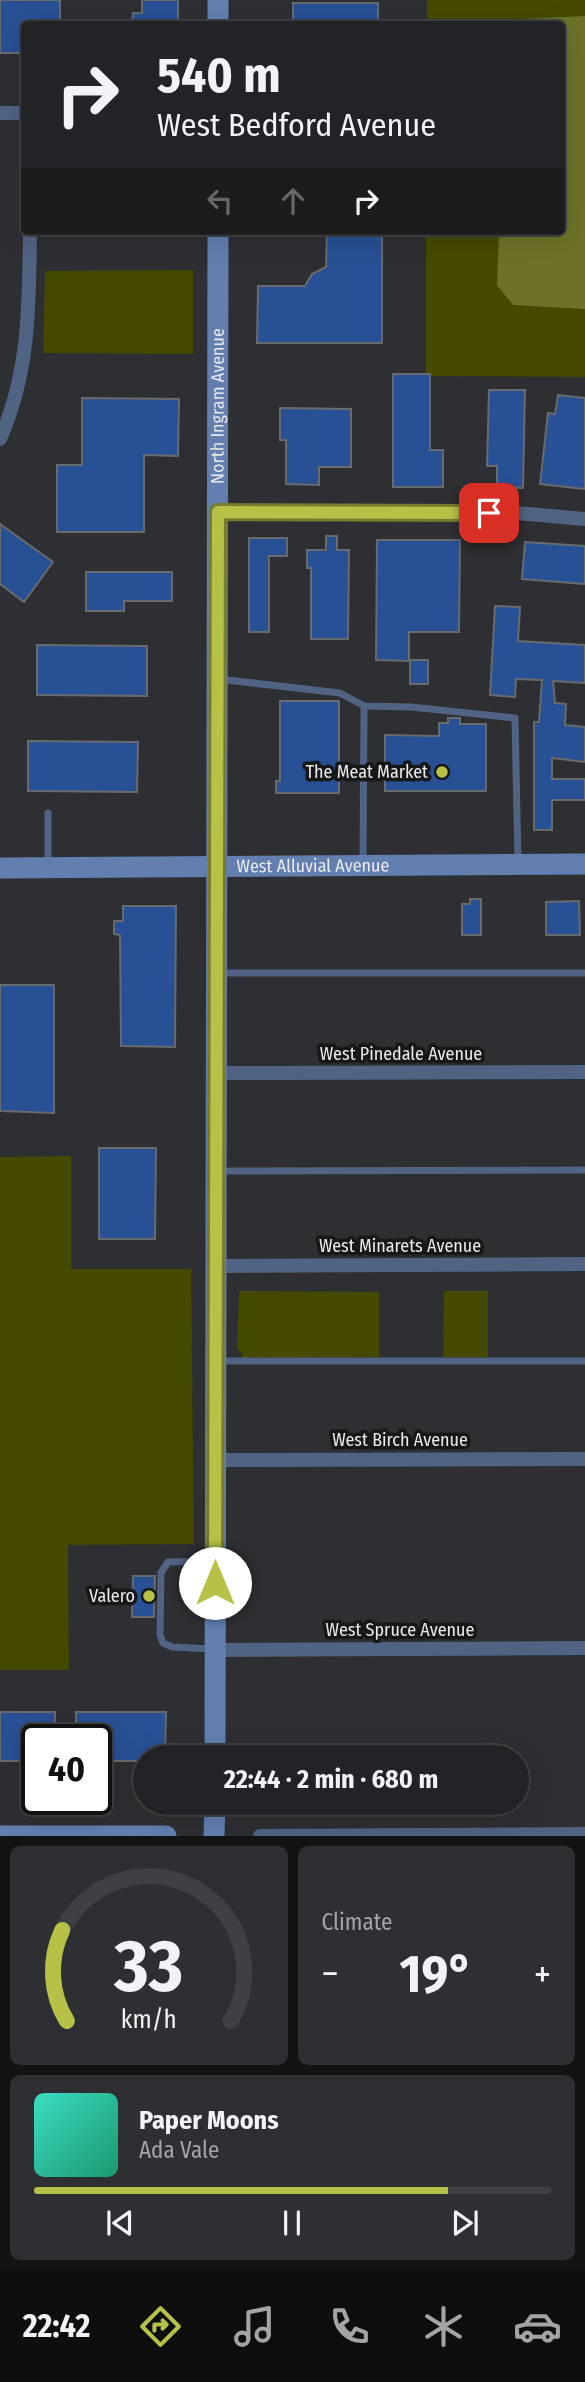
<!DOCTYPE html>
<html lang="en">
<head>
<meta charset="utf-8">
<style>
  :root { --surface:#222326; --page:#2e2f32; --text:#f1f3f6; --muted:#a2a4a7; --line:#3f4043; --accent:#b8c147 }
  body { margin:0; font-family:"Fira Sans Condensed",sans-serif; background:var(--page); color:var(--text); height:100vh; display:flex; flex-direction:column; font-size:26px; white-space:nowrap }
  * { box-sizing:border-box; margin:0 }
  p { font-size:23px; color:var(--muted) }
  .icon { flex:none; width:38px; height:38px; fill:none; stroke:currentColor; stroke-width:2; stroke-linecap:round; stroke-linejoin:round }
  .map { position:relative; height:1836px; overflow:hidden }
  .sheet { display:flex; flex-direction:column; gap:10px; padding:10px; background:#131315; flex:1 }
  .sheet>* { flex:none }
  .banner { position:absolute; left:21px; top:21px; width:544px; height:214px; border-radius:7px; box-shadow:0 7px 28px #0002,0 0 0 2px var(--line); background:#222326; color:var(--text); overflow:hidden }
  .speed { position:absolute; left:21px; top:1724px; display:flex; gap:14px; font-size:35px; font-weight:700; text-align:center }
  .speed>* { display:grid; place-content:center; width:91px; height:91px; border-radius:50%; background:var(--surface); box-shadow:0 7px 28px #0002,0 0 0 2px var(--line); line-height:1 }
  .speed .limit { border:4px solid #111; border-radius:10px; background:#fff; color:#111 }
  .pin { position:absolute; display:grid; place-items:center; width:60px; height:60px; color:#fff; margin:-30px; border-radius:14px; box-shadow:0 4px 10px #0006 }
  .me { position:absolute; width:77px; margin:-38px; rotate:0deg; stroke-linejoin:round; filter:drop-shadow(0 0 5px #0008) }
  .turn { display:flex; align-items:center; gap:24px; height:147px; padding:0 21px; font-size:32px }
  .turn .icon { width:91px; height:91px; stroke-width:2.5 }
  .turn b { display:block; font-size:49px; line-height:60px }
  .lanes { display:flex; align-items:center; height:66px; padding:0 21px; background:#0003; justify-content:center; gap:35px; direction:ltr }
  .lanes .off { opacity:.35 }
  .big { font-size:52px; font-weight:700; line-height:1.1 }
  .sheet .card { flex:1; display:flex; flex-direction:column; justify-content:center; gap:10px; min-width:0; padding:0 24px; border-radius:10px; background:var(--page) }
  .sheet .dial { align-items:center; gap:0 }
  .dial svg { height:182px; overflow:visible; fill:none; stroke:var(--line); stroke-width:7; stroke-linecap:round; text-anchor:middle }
  .dial text { fill:var(--text); stroke:none }
  .song { display:flex; align-items:center; gap:21px }
  .cover { width:84px; height:84px; border-radius:10px; background:linear-gradient(135deg,hsl(170 70% 55%),hsl(160 70% 35%)) }
  .played { height:7px; border-radius:4px; background:linear-gradient(90deg,var(--accent) 80%,var(--line) 80%) }
  .keys { display:flex; justify-content:space-around; direction:ltr }
  .heat { display:flex; justify-content:space-between; align-items:center; font-size:38px; direction:ltr }
  .sheet .tiles { flex:1; display:grid; gap:10px; grid-template-columns:1fr 1fr }
  .card:last-child { grid-column:span 2 }
  .trip { position:absolute; left:133px; top:1745px; width:396px; height:70px; border-radius:35px; background:var(--surface); box-shadow:0 7px 28px #0002,0 0 0 2px var(--line); font-weight:700; line-height:70px; text-align:center }
  .dock { display:flex; height:112px; justify-content:space-around; align-items:center; background:#0e0e0f; color:var(--muted) }
  .dock .icon { width:49px; height:49px }
  .dock .on { color:var(--accent) }
  .dock b { font-size:32px; color:var(--text) }
  .map>svg:first-child { display:block }
</style>
</head>
<body>
<div class="map">
<svg width="585" height="1836" viewBox="0 0 585 1836">
  <rect width="100%" height="100%" fill="#2d2f32"/>
  <g fill="#454901">
    <path d="M 427,0 L 585,0 L 585,377 L 426,376 L 426,231 L 562,231 L 562,24 L 427,24 Z"/>
    <path d="M 193,270 L 193,354 L 43,353 L 45,271 Z"/>
    <path d="M 71,1156 L 71,1269 L 191,1269 L 194,1544 L 68,1545 L 69,1670 L 0,1670 L 0,1157 Z"/>
    <path d="M 239,1291 L 379,1292 L 379,1357 L 242,1358 L 242,1352 L 237,1350 Z"/>
    <path d="M 444,1291 L 488,1291 L 488,1357 L 443,1357 Z"/>
  </g>
  <path fill="#6d7228" d="M 585,16 L 585,309 L 513,305 L 497,285 L 499,231 L 562,231 L 562,24 L 503,24 L 503,20 Z"/>
  <g fill="#285094" stroke="#686a6d" stroke-width="2">
    <path d="M 0,0 L 60,0 L 60,24 L 24,24 L 24,53 L 0,53 Z"/>
    <path d="M 142,0 L 178,0 L 178,24 L 132,24 L 133,13 L 142,13 Z"/>
    <rect x="293" y="3" width="85" height="21"/>
    <path d="M 327,231 L 382,231 L 382,343 L 257,343 L 258,286 L 305,286 L 312,274 L 326,267 Z"/>
    <path d="M 393,374 L 430,374 L 430,450 L 443,450 L 443,487 L 393,487 Z"/>
    <path d="M 489,390 L 525,390 L 523,488 L 497,487 L 497,466 L 487,466 Z"/>
    <path d="M 558,395 L 585,398 L 585,489 L 540,484 L 548,413 L 555,414 Z"/>
    <path d="M 82,398 L 179,399 L 178,456 L 144,455 L 144,532 L 57,532 L 57,465 L 82,465 Z"/>
    <path d="M 280,408 L 351,409 L 351,467 L 319,467 L 319,485 L 286,484 L 286,440 L 280,440 Z"/>
    <path d="M 0,524 L 53,562 L 24,602 L 0,584 Z"/>
    <path d="M 326,536 L 337,536 L 337,550 L 349,550 L 348,639 L 311,639 L 311,568 L 307,568 L 307,550 L 326,550 Z"/>
    <path d="M 249,538 L 287,538 L 287,556 L 269,556 L 269,632 L 249,632 Z"/>
    <path d="M 377,540 L 460,540 L 459,632 L 409,632 L 409,661 L 376,660 Z"/>
    <path d="M 525,542 L 585,546 L 585,584 L 522,579 Z"/>
    <path d="M 86,572 L 172,572 L 172,601 L 124,601 L 124,611 L 86,611 Z"/>
    <path d="M 495,606 L 520,607 L 518,641 L 585,645 L 585,683 L 553,681 L 555,703 L 566,704 L 565,725 L 585,727 L 585,762 L 552,758 L 552,779 L 585,779 L 585,800 L 552,800 L 552,830 L 534,830 L 534,722 L 539,722 L 542,680 L 516,679 L 515,697 L 490,695 Z"/>
    <path d="M 37,645 L 147,646 L 147,696 L 37,695 Z"/>
    <rect x="410" y="660" width="18" height="24"/>
    <path d="M 280,701 L 339,701 L 339,793 L 276,793 L 276,781 L 280,781 Z"/>
    <path d="M 448,718 L 460,718 L 460,724 L 486,724 L 486,791 L 385,791 L 385,735 L 439,736 L 439,723 L 448,723 Z"/>
    <path d="M 28,741 L 138,742 L 137,792 L 28,791 Z"/>
    <path d="M 470,899 L 481,899 L 481,935 L 462,935 L 462,904 L 470,904 Z"/>
    <path d="M 579,901 L 580,935 L 546,935 L 546,902 Z"/>
    <path d="M 123,906 L 176,906 L 175,1047 L 121,1046 L 120,935 L 114,934 L 114,921 L 123,921 Z"/>
    <path d="M 0,985 L 54,985 L 54,1113 L 0,1111 Z"/>
    <path d="M 99,1148 L 156,1148 L 155,1239 L 99,1239 Z"/>
    <path d="M 133,1576 L 155,1576 L 154,1617 L 132,1617 Z"/>
    <path d="M 0,1712 L 55,1712 L 55,1740 L 37,1740 L 37,1761 L 0,1761 Z"/>
    <path d="M 76,1712 L 166,1712 L 165,1757 L 145,1757 L 145,1761 L 96,1761 L 96,1740 L 76,1740 Z"/>
  </g>
  <g fill="none" stroke-linecap="round" stroke-linejoin="round">
    <g stroke="#506382" stroke-width="7">
      <path d="M 218,679 L 340,693 L 364,706 L 411,707 L 515,718 L 518,863"/>
      <path d="M 363,863 L 364,706"/>
      <path d="M 48,867 L 48,813"/>
      <path d="M 217,973 L 585,973"/>
      <path d="M 217,1171 L 585,1170"/>
      <path d="M 220,1361 L 585,1361"/>
      <path d="M 213,1649 L 172,1647 L 163,1643 L 160,1635 L 161,1573 L 168,1562 L 215,1561"/>
    </g>
    <g stroke="#506382" stroke-width="14">
      <path d="M 0,113 L 24,113"/>
      <path d="M 0,439 C 30,372 29,303 30,231"/>
      <path d="M 218,512 L 517,513 L 585,519"/>
      <path d="M 216,1073 L 585,1072"/>
      <path d="M 216,1266 L 585,1264"/>
      <path d="M 215,1460 L 585,1459"/>
      <path d="M 216,1650 L 585,1648"/>
      <path d="M 260,1836 L 585,1834"/>
    </g>
    <g stroke="#627fb0" stroke-width="21">
      <path d="M 218,24 L 218,0"/>
      <path id="s1" d="M 0,868 L 585,864"/>
      <path id="s2" d="M 215,1757 L 218,231"/>
      <path d="M 0,1836 L 166,1836"/>
      <path d="M 214,1836 L 215,1802"/>
    </g>
  </g>
  <g fill="none" stroke-linecap="round" stroke-linejoin="round">
    <g stroke="#787d2e" stroke-width="18">
      <path id="route" d="M 215,1583 L 218,512 L 489,513"/>
    </g>
    <use href="#route" stroke="#b8c147" stroke-width="12"/>
  </g>
  <g fill="#b8c147" stroke="#161718" stroke-width="2.5">
    <circle cx="442" cy="772" r="7"/>
    <circle cx="149" cy="1596" r="7"/>
  </g>
  <g text-anchor="middle" dominant-baseline="central" stroke-width="7" stroke-linejoin="round" paint-order="stroke">
    <g font-size="18" fill="#e9eaec" stroke="#161718">
      <text stroke="none"><textPath href="#s2" startOffset="1351">North Ingram Avenue</textPath></text>
      <text stroke="none"><textPath href="#s1" startOffset="313">West Alluvial Avenue</textPath></text>
      <text x="401" y="1054">West Pinedale Avenue</text>
      <text x="400" y="1246">West Minarets Avenue</text>
      <text x="400" y="1440">West Birch Avenue</text>
      <text x="400" y="1630">West Spruce Avenue</text>
    </g>
    <g font-size="18" fill="#e9eaec" stroke="#161718" text-anchor="end">
      <text x="428" y="772">The Meat Market</text>
      <text x="135" y="1596">Valero</text>
    </g>
  </g>
</svg>
<div class="speed"><div class="limit">40</div></div>
<div class="pin" style="left:489px;top:513px;background:#d93025"><svg class="icon" aria-label="arrive" viewBox="0 0 24 24"><path d="M6 21V4h12l-3 4 3 4H6"/></svg></div>
<svg class="me" style="left:215px;top:1583px" viewBox="-20 -20 40 40"><circle r="19" fill="#fff"/><path d="M0-13L10 11 0 6-10 11z" fill="#b8c147"/></svg>
<div class="trip">22:44 · 2 min · 680 m</div>
<div class="banner">
<div class="turn"><svg class="icon" aria-label="right" viewBox="0 0 24 24"><path d="M7 20v-9h11M14 6l5 5-5 5"/></svg><div><b>540 m</b>West Bedford Avenue</div></div>
<div class="lanes"><svg class="icon off" aria-label="left" viewBox="0 0 24 24"><path d="M17 20v-9H6M10 6l-5 5 5 5"/></svg><svg class="icon off" aria-label="ahead" viewBox="0 0 24 24"><path d="M12 20V5M6 11l6-6 6 6"/></svg><svg class="icon" aria-label="right" viewBox="0 0 24 24"><path d="M7 20v-9h11M14 6l5 5-5 5"/></svg></div>
</div>
</div>
<section class="sheet">
<div class="tiles">
<div class="card dial"><svg viewBox="0 0 100 80">
<path d="M14 69A42 42 0 1 1 86 69"/>
<path d="M14 69A42 42 0 0 1 12 29" stroke="#b8c147"/>
<text x="50" y="56" font-size="32" font-weight="700">33</text>
<text x="50" y="72" font-size="11">km/h</text>
</svg></div>
<div class="card"><p>Climate</p>
<div class="heat"><a>−</a><b class="big">19°</b><a>+</a></div>
</div>
<div class="card">
<div class="song"><i class="cover"></i><div><b>Paper Moons</b><p>Ada Vale</p></div></div>
<div class="played"></div>
<div class="keys"><svg class="icon" aria-label="previous" viewBox="0 0 24 24"><path d="M18 5L8 12l10 7zM5 5v14"/></svg><svg class="icon" aria-label="pause" viewBox="0 0 24 24"><path d="M8 5v14M16 5v14"/></svg><svg class="icon" aria-label="next" viewBox="0 0 24 24"><path d="M6 5l10 7-10 7zM19 5v14"/></svg></div>
</div>
</div>
</section>
<nav class="dock">
<b>22:42</b>
<svg class="icon on" aria-label="directions" viewBox="0 0 24 24"><path d="M12 3l9 9-9 9-9-9zM9 14v-3h6M13 9l2 2-2 2"/></svg>
<svg class="icon" aria-label="music" viewBox="0 0 24 24"><path d="M9 18V5l10-2v13"/><circle cx="6" cy="18" r="3"/><circle cx="16" cy="16" r="3"/></svg>
<svg class="icon" aria-label="phone" viewBox="0 0 24 24"><path d="M5 4h4l2 5-3 2q2 4 5 5l2-3 5 2v4C11 20 4 13 5 4z"/></svg>
<svg class="icon" aria-label="climate" viewBox="0 0 24 24"><path d="M12 3v18M4 7l16 10M4 17L20 7"/></svg>
<svg class="icon" aria-label="car" viewBox="0 0 24 24"><path d="M5 17H2v-5l4-1 3-4h7l3 4 3 1v5h-3M9 17h6M6 11h13"/><circle cx="7" cy="17" r="2"/><circle cx="17" cy="17" r="2"/></svg>
</nav>
</body>
</html>
